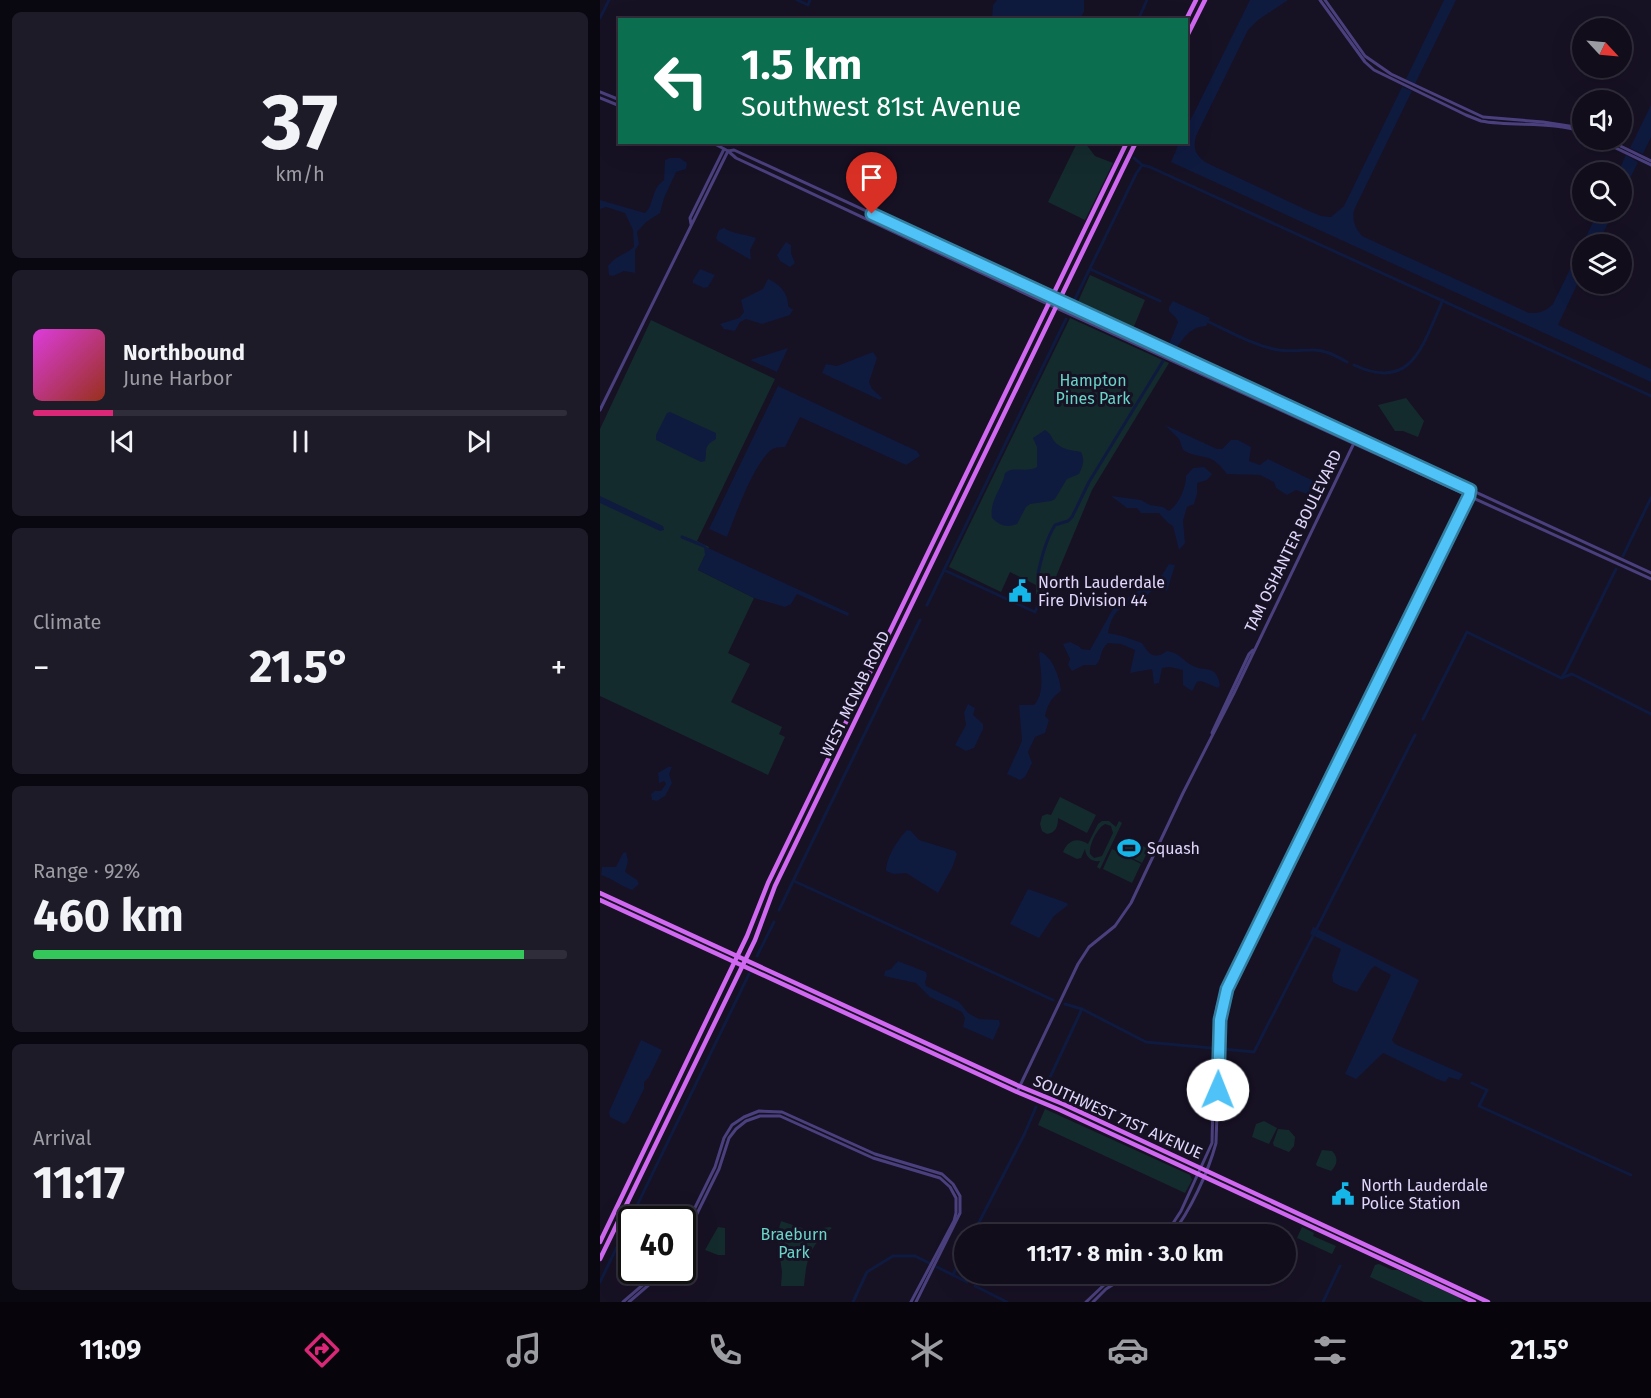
<!DOCTYPE html>
<html lang="en">
<head>
<meta charset="utf-8">
<style>
  :root { --surface:#110d1b; --page:#1e1b28; --text:#f1f3f6; --muted:#9c9ca3; --line:#302d3a; --accent:#db2777 }
  body { margin:0; font-family:"Fira Sans",sans-serif; background:var(--page); color:var(--text); height:100vh; display:flex; flex-direction:column; font-size:22px; white-space:nowrap }
  * { box-sizing:border-box; margin:0 }
  p { font-size:20px; color:var(--muted) }
  .icon { flex:none; width:33px; height:33px; fill:none; stroke:currentColor; stroke-width:2; stroke-linecap:round; stroke-linejoin:round }
  .map { position:relative; flex:1; overflow:hidden }
  .drawer { display:flex; flex-direction:column; gap:12px; padding:12px; background:#09070f; width:600px }
  .drawer>* { flex:none }
  .top-card { position:absolute; left:18px; top:18px; width:570px; height:126px; border-radius:0px; box-shadow:0 6px 24px #0002,0 0 0 2px var(--line); background:#0b6e4f; color:#fff; overflow:hidden }
  .needle { width:39px; rotate:116deg }
  .buttons { position:absolute; left:972px; top:18px; display:grid; gap:12px }
  .buttons a { display:grid; place-items:center; width:60px; height:60px; border-radius:50%; background:var(--surface); box-shadow:0 6px 24px #0002,0 0 0 2px var(--line); font-size:30px }
  .speed { position:absolute; left:18px; top:1206px; display:flex; gap:12px; font-size:30px; font-weight:700; text-align:center }
  .speed>* { display:grid; place-content:center; width:78px; height:78px; border-radius:50%; background:var(--surface); box-shadow:0 6px 24px #0002,0 0 0 2px var(--line); line-height:1 }
  .speed .limit { border:3px solid #111; border-radius:9px; background:#fff; color:#111 }
  .pin { position:absolute; display:grid; place-items:center; width:51px; height:51px; color:#fff; margin:-62px -26px; border-radius:50% 50% 50% 0; rotate:-45deg; box-shadow:0 0 6px #0007 }
  .pin .icon { rotate:45deg }
  .me { position:absolute; width:66px; margin:-33px; rotate:1deg; stroke-linejoin:round; filter:drop-shadow(0 0 4px #0008) }
  .turn { display:flex; align-items:center; gap:21px; height:126px; padding:0 24px; font-size:27px }
  .turn .icon { width:78px; height:78px; stroke-width:2.5 }
  .turn b { display:block; font-size:42px; line-height:51px }
  .big { font-size:45px; font-weight:700; line-height:1.1 }
  .drawer .tile { flex:1; display:flex; flex-direction:column; justify-content:center; gap:9px; min-width:0; padding:0 21px; border-radius:9px; background:var(--page) }
  .drawer .dial { align-items:center; gap:0 }
  .dial b { font-size:78px; line-height:1 }
  .song { display:flex; align-items:center; gap:18px }
  .cover { width:72px; height:72px; border-radius:9px; background:linear-gradient(135deg,hsl(300 70% 55%),hsl(10 70% 35%)) }
  .played { height:6px; border-radius:3px; background:linear-gradient(90deg,var(--accent) 15%,var(--line) 15%) }
  .keys { display:flex; justify-content:space-around; direction:ltr }
  .heat { display:flex; justify-content:space-between; align-items:center; font-size:33px; direction:ltr }
  .charge { height:9px; border-radius:4px; background:linear-gradient(90deg,#34c759 92%,var(--line) 0) }
  .trip { position:absolute; left:354px; top:1224px; width:342px; height:60px; border-radius:30px; background:var(--surface); box-shadow:0 6px 24px #0002,0 0 0 2px var(--line); font-weight:700; line-height:60px; text-align:center }
  .tabs { display:flex; height:96px; justify-content:space-around; align-items:center; background:#07050b; color:var(--muted) }
  .tabs .icon { width:42px; height:42px }
  .tabs .selected { color:var(--accent) }
  .tabs b { font-size:27px; color:var(--text) }
  main { display:flex; flex:1; min-height:0 }
  .map>svg:first-child { display:block }
</style>
</head>
<body>
<main>
<section class="drawer">
<div class="tile dial"><b>37</b><p>km/h</p></div>
<div class="tile">
<div class="song"><i class="cover"></i><div><b>Northbound</b><p>June Harbor</p></div></div>
<div class="played"></div>
<div class="keys"><svg class="icon" aria-label="previous" viewBox="0 0 24 24"><path d="M18 5L8 12l10 7zM5 5v14"/></svg><svg class="icon" aria-label="pause" viewBox="0 0 24 24"><path d="M8 5v14M16 5v14"/></svg><svg class="icon" aria-label="next" viewBox="0 0 24 24"><path d="M6 5l10 7-10 7zM19 5v14"/></svg></div>
</div>
<div class="tile"><p>Climate</p>
<div class="heat"><a>−</a><b class="big">21.5°</b><a>+</a></div>
</div>
<div class="tile"><p>Range · 92%</p><b class="big">460 km</b><div class="charge"></div></div>
<div class="tile"><p>Arrival</p><b class="big">11:17</b></div>
</section>
<div class="map">
<svg width="1051" height="1302" viewBox="0 0 1051 1302">
  <rect width="100%" height="100%" fill="#171124"/>
  <g fill="#142b2d" fill-rule="evenodd">
    <path d="M 477,143 L 485,143 L 495,156 L 513,163 L 485,220 L 448,202 Z"/>
    <path d="M 490,275 L 545,300 L 532,331 L 477,304 Z"/>
    <path d="M 470,318 L 569,363 L 492,490 L 448,596 L 444,598 L 436,594 L 436,585 L 410,572 L 401,592 L 349,567 Z"/>
    <path d="M 51,320 L 175,379 L 97,541 L 109,547 L 98,570 L 154,598 L 128,653 L 150,664 L 131,702 L 182,727 L 179,734 L 185,737 L 168,775 L 0,696 L 0,429 Z"/>
    <path d="M 806,398 L 824,421 L 818,437 L 803,431 L 795,431 L 778,405 Z"/>
    <path d="M 460,797 L 496,815 L 487,833 L 458,818 C 458,826 456,833 447,834 L 442,831 L 440,824 L 442,816 L 447,814 L 451,815 Z"/>
    <path d="M 502,821 L 509,821 L 516,827 L 519,821 L 522,823 L 500,869 L 497,867 L 500,861 C 491,862 486,857 485,849 L 481,858 L 477,859 L 463,852 C 468,840 477,837 488,844 L 498,824 ZM 505,824 L 511,826 L 513,833 L 502,856 L 494,858 L 490,854 C 489,845 497,828 505,824 Z"/>
    <path d="M 528,839 L 549,849 L 542,863 L 522,853 Z"/>
    <path d="M 512,849 L 541,864 L 532,883 L 503,869 Z"/>
    <path d="M 445,1109 L 590,1175 L 592,1180 L 585,1193 L 438,1125 Z"/>
    <path d="M 664,1121 L 677,1128 L 669,1144 L 652,1137 L 656,1124 Z"/>
    <path d="M 678,1129 L 689,1130 L 695,1137 L 694,1146 L 689,1152 L 674,1146 L 673,1143 Z"/>
    <path d="M 722,1150 L 732,1151 C 739,1158 737,1165 731,1171 L 717,1166 L 716,1164 Z"/>
    <path d="M 181,1221 L 208,1230 L 230,1227 L 232,1228 C 210,1244 206,1261 204,1286 L 181,1286 L 182,1272 L 177,1236 Z"/>
    <path d="M 118,1227 L 125,1228 L 125,1255 L 118,1255 L 105,1250 Z"/>
    <path d="M 702,1227 L 714,1233 L 713,1236 L 736,1246 L 732,1254 L 697,1238 Z"/>
    <path d="M 779,1264 L 792,1270 L 798,1270 L 858,1297 L 863,1302 L 824,1302 L 770,1277 L 775,1265 Z"/>
  </g>
  <g fill="#0f1a3f">
    <path d="M 397,0 L 484,0 L 484,12 L 480,19 L 392,19 L 393,5 Z"/>
    <path d="M 650,0 L 688,0 L 658,20 L 648,30 L 596,136 C 593,148 595,154 605,162 L 709,211 L 721,216 L 731,217 L 744,206 L 802,87 L 812,91 L 754,210 C 752,222 755,227 762,236 L 929,313 C 940,313 945,312 953,304 L 998,212 L 1014,212 L 997,244 L 982,244 L 982,274 L 958,325 L 1051,369 L 1051,382 L 571,162 L 579,143 L 586,142 L 587,127 Z"/>
    <path d="M 844,0 L 856,0 L 815,84 L 806,79 Z"/>
    <path d="M 1051,105 L 1051,137 L 1043,154 L 1030,148 Z"/>
    <path d="M 1026,155 L 1038,162 L 1022,195 L 1022,172 L 1018,172 Z"/>
    <path d="M 70,158 L 80,158 L 87,163 L 86,169 L 76,172 L 64,198 L 60,213 L 46,222 L 37,232 L 39,244 L 35,250 L 35,273 L 24,271 L 13,276 L 9,275 L 8,266 C 18,254 25,255 34,247 L 33,230 L 25,213 L 6,207 L 0,209 L 0,200 L 45,213 C 55,204 50,190 64,180 L 65,160 Z"/>
    <path d="M 124,228 C 133,234 145,234 156,238 L 150,250 L 151,260 L 118,241 L 116,238 L 119,230 Z"/>
    <path d="M 186,242 L 191,245 L 191,253 L 195,263 L 190,267 L 180,261 L 177,255 Z"/>
    <path d="M 100,269 L 115,275 L 108,287 L 104,288 L 93,283 L 93,280 Z"/>
    <path d="M 168,279 C 179,283 189,294 188,306 L 193,310 L 190,315 L 162,324 L 146,319 L 140,322 L 135,331 L 124,329 L 120,324 L 139,318 L 144,312 L 141,300 L 163,289 Z"/>
    <path d="M 573,301 L 610,318 L 606,326 C 591,327 586,335 577,347 L 569,344 L 578,322 L 576,318 L 569,311 L 569,307 Z"/>
    <path d="M 188,348 L 177,372 L 150,360 Z"/>
    <path d="M 273,352 L 277,358 L 269,382 L 272,389 L 282,398 L 280,400 L 222,373 L 226,364 L 237,366 Z"/>
    <path d="M 178,386 L 317,451 L 320,456 L 306,465 L 200,417 L 185,447 C 180,447 176,447 171,450 C 153,465 136,514 127,537 L 109,529 Z"/>
    <path d="M 70,412 L 116,433 L 116,439 C 102,447 108,450 105,461 L 101,462 L 56,440 L 56,435 L 67,413 Z"/>
    <path d="M 565,425 L 617,449 L 622,449 L 631,440 L 638,440 L 651,447 L 649,461 L 660,465 L 668,459 L 722,485 C 721,491 718,493 712,496 L 696,490 L 687,495 L 676,488 L 674,482 L 660,475 L 627,474 C 608,449 604,462 583,450 L 579,439 Z"/>
    <path d="M 445,430 C 450,433 451,436 454,441 C 462,450 471,450 481,452 C 485,460 483,466 479,474 L 467,479 L 455,499 L 451,501 L 430,504 L 426,507 L 417,524 C 407,528 400,526 392,518 C 389,501 402,489 405,473 C 413,466 427,473 437,467 L 437,447 L 433,438 Z"/>
    <path d="M 604,467 L 612,474 L 607,480 L 597,483 L 597,494 L 594,504 L 587,507 L 583,521 L 585,543 L 579,550 L 573,526 L 568,523 L 559,513 L 541,513 L 537,508 L 527,508 L 511,496 L 541,500 L 550,505 L 563,507 L 569,511 C 579,504 586,488 586,476 L 593,468 Z"/>
    <path d="M 0,496 L 63,526 L 64,530 L 60,531 L 0,503 Z"/>
    <path d="M 104,546 L 249,613 L 248,616 L 197,594 L 191,604 L 185,607 L 154,598 L 98,570 L 105,555 Z"/>
    <path d="M 569,564 L 575,565 L 567,591 L 561,587 C 552,589 546,595 543,603 C 521,603 512,612 508,633 L 522,636 L 542,643 C 549,655 555,660 567,651 C 580,653 581,659 591,665 C 605,673 616,663 620,685 L 618,688 L 601,681 L 597,682 L 592,691 L 583,685 L 583,670 L 570,667 L 562,668 L 559,683 L 554,684 L 552,669 L 530,673 L 535,650 L 521,644 L 508,643 C 499,650 503,657 496,665 L 484,665 L 472,671 L 468,665 L 470,659 L 463,644 L 470,642 L 480,647 L 481,649 L 490,650 L 514,607 L 562,575 Z"/>
    <path d="M 441,652 C 453,658 460,678 461,691 C 451,698 448,704 445,716 L 449,720 L 445,733 L 435,737 L 428,752 L 432,763 L 425,777 L 420,780 L 407,774 L 422,741 L 419,705 L 434,705 C 446,692 440,669 439,653 Z"/>
    <path d="M 368,704 L 375,708 L 373,715 L 383,724 L 383,729 L 374,748 L 366,751 L 355,745 L 366,725 L 364,713 Z"/>
    <path d="M 68,767 L 72,767 L 69,774 L 72,783 L 65,796 L 57,801 L 52,800 L 51,794 L 55,791 L 61,791 L 66,784 L 64,781 L 59,783 L 58,773 Z"/>
    <path d="M 307,830 L 311,831 L 319,840 L 355,851 L 357,854 L 352,868 L 338,893 L 306,873 L 294,874 L 286,871 C 286,858 298,839 307,830 Z"/>
    <path d="M 26,852 L 28,861 L 25,872 L 37,880 L 39,884 L 32,890 C 20,886 14,879 1,875 L 2,867 L 16,867 L 23,853 Z"/>
    <path d="M 428,889 L 467,903 L 468,905 L 454,916 L 439,938 L 410,924 Z"/>
    <path d="M 713,927 L 819,980 L 792,1040 L 795,1044 L 863,1074 L 859,1080 L 849,1077 L 845,1082 L 837,1079 L 783,1053 L 756,1079 L 745,1074 L 791,975 L 775,966 L 771,969 L 757,992 L 740,986 L 733,982 L 732,975 L 741,949 L 710,934 Z"/>
    <path d="M 298,961 L 326,972 L 327,976 L 325,982 L 326,986 L 359,1002 L 368,1013 L 379,1019 L 399,1020 L 400,1024 L 393,1040 L 363,1027 L 365,1018 L 362,1012 L 330,997 L 316,983 L 284,976 L 285,971 L 291,969 Z"/>
    <path d="M 41,1040 L 62,1050 L 49,1077 L 44,1082 L 44,1089 L 28,1121 L 24,1124 L 10,1117 L 9,1112 Z"/>
  </g>
  <g fill="none" stroke-linecap="round" stroke-linejoin="round">
    <g stroke="#0f1a3f" stroke-width="3">
      <path d="M 197,0 L 208,5 L 210,0"/>
      <path d="M 0,18 L 9,0"/>
      <path d="M 538,20 L 547,0"/>
      <path d="M 534,158 L 542,165"/>
      <path d="M 490,269 L 560,301"/>
      <path d="M 474,301 L 536,174 L 542,165 L 550,167 L 1051,396"/>
      <path d="M 607,321 C 630,332 653,345 678,350 C 689,352 700,350 711,350 C 724,349 736,356 747,362"/>
      <path d="M 754,365 C 813,393 823,343 843,300"/>
      <path d="M 82,537 L 104,546"/>
      <path d="M 1023,556 L 1051,498"/>
      <path d="M 344,570 L 435,612 L 439,603"/>
      <path d="M 438,574 C 441,559 447,538 455,525 L 468,521 L 472,517 L 489,482 L 563,361"/>
      <path d="M 327,605 L 466,319"/>
      <path d="M 962,677 L 966,671 L 1016,569"/>
      <path d="M 823,719 L 867,632 L 961,678 L 972,674 L 1051,714"/>
      <path d="M 194,881 L 453,1000"/>
      <path d="M 179,910 L 320,620"/>
      <path d="M 157,956 L 174,922"/>
      <path d="M 482,1009 L 546,1042 L 611,1048"/>
      <path d="M 623,1049 L 654,1052 L 815,735"/>
      <path d="M 872,1083 L 887,1090 L 879,1106 L 1031,1175"/>
      <path d="M 444,1090 L 482,1009 L 465,1004"/>
      <path d="M 373,1234 L 424,1135 L 436,1107"/>
      <path d="M 337,1267 L 353,1275 L 364,1252"/>
      <path d="M 353,1275 L 367,1282"/>
      <path d="M 0,1282 L 149,974"/>
      <path d="M 375,1286 L 407,1302"/>
      <path d="M 253,1302 L 267,1272 L 293,1256 L 315,1256 L 329,1263"/>
      <path d="M 723,1302 L 740,1266"/>
    </g>
    <g stroke="#4b407e" stroke-width="3">
      <path d="M 720,0 L 765,62 L 774,70 L 866,115 L 881,121 C 913,127 954,121 982,132"/>
      <path d="M 725,0 L 765,56 L 791,74 L 883,117 L 943,122 L 982,128"/>
      <path d="M 0,92 L 20,100"/>
      <path d="M 0,98 L 20,106"/>
      <path d="M 999,140 L 1051,165"/>
      <path d="M 1008,140 L 1051,161"/>
      <path d="M 111,142 L 128,151 L 136,158 L 456,308 L 1051,579"/>
      <path d="M 128,151 L 134,150 L 1051,573"/>
      <path d="M 91,224 L 90,218 L 124,149"/>
      <path d="M 0,410 L 128,151"/>
      <path d="M 612,733 L 649,654 L 653,650"/>
      <path d="M 417,1092 L 478,964 L 489,947 L 515,926 L 531,903 L 583,793 L 634,693 L 754,443"/>
      <path d="M 82,1234 L 115,1167 L 124,1138 L 132,1125 L 144,1117 L 159,1111 L 182,1112 L 275,1154 L 342,1174 L 353,1184 L 360,1196 L 360,1213 L 316,1302"/>
      <path d="M 566,1234 L 581,1211 L 612,1143 L 615,1019 L 617,1007 L 625,981 L 870,490"/>
      <path d="M 572,1234 C 590,1211 608,1173 616,1143 L 620,1020 L 627,989 L 869,494"/>
      <path d="M 82,1244 L 119,1169 L 129,1138 L 136,1129 L 146,1121 L 160,1116 L 180,1116 L 273,1158 L 340,1178 L 350,1187 L 356,1198 L 356,1213 L 354,1221 L 311,1302"/>
      <path d="M 23,1302 L 60,1270"/>
      <path d="M 29,1302 L 66,1270"/>
      <path d="M 486,1302 L 505,1284 L 521,1274"/>
      <path d="M 493,1302 L 506,1289 L 530,1274"/>
    </g>
    <g stroke="#d068f1" stroke-width="4.5">
      <path d="M 586,20 L 596,0"/>
      <path d="M 586,38 L 605,0"/>
      <path d="M 0,893 L 419,1086 L 463,1104 L 888,1302"/>
      <path d="M 0,900 L 417,1092 L 460,1110 L 874,1302"/>
      <path d="M 0,1242 L 147,936 L 168,883 L 527,142"/>
      <path d="M 0,1259 L 155,940 L 175,886 L 536,142"/>
    </g>
  </g>
  <g fill="none" stroke-linecap="round" stroke-linejoin="round">
    <g stroke="#337fa1" stroke-width="15">
      <path id="route" d="M 272,214 L 870,490 L 869,496 L 627,989 L 620,1020 L 618,1090"/>
    </g>
    <use href="#route" stroke="#4fc3f7" stroke-width="10"/>
  </g>
  <defs>
    <g id="civic-bare" transform="scale(1.8)"><path d="M-.6-6.5H3V-4.5H.6V-3L4-1V1h2V6H-6V1h2V-1L-.6-3ZM-1.2 2.5V6h2.4V2.5Z" fill="#15b7e9" stroke="#171124" stroke-width="2.5" paint-order="stroke"/></g>
    <g id="stadium-bare" transform="scale(1.8)"><path d="M0-5a6.5 5 0 1 0 0 10a6.5 5 0 1 0 0-10ZM-3.5-1.8h7v3.6h-7Z" fill="#15b7e9" stroke="#171124" stroke-width="2.5" paint-order="stroke"/></g>
  </defs>
  <g fill-rule="evenodd">
    <use href="#civic-bare" x="420" y="591"/>
    <use href="#stadium-bare" x="529" y="848"/>
    <use href="#civic-bare" x="743" y="1194"/>
  </g>
  <g text-anchor="middle" dominant-baseline="central" stroke-width="6" stroke-linejoin="round" paint-order="stroke">
    <g font-size="16" fill="#69d5c9" stroke="#171124">
      <text x="493" y="380">Hampton<tspan x="493" dy="18">Pines Park</tspan></text>
      <text x="194" y="1234">Braeburn<tspan x="194" dy="18">Park</tspan></text>
    </g>
    <g font-size="16" fill="#e0d7fb" stroke="#171124">
      <text transform="translate(693 541) rotate(-64)">TAM OSHANTER BOULEVARD</text>
      <text transform="translate(255 694) rotate(-64)">WEST MCNAB ROAD</text>
      <text transform="translate(518 1117) rotate(24)">SOUTHWEST 71ST AVENUE</text>
    </g>
    <g font-size="16" fill="#e0d7fb" stroke="#171124" text-anchor="start">
      <text x="438" y="582">North Lauderdale<tspan x="438" dy="18">Fire Division 44</tspan></text>
      <text x="547" y="848">Squash</text>
      <text x="761" y="1185">North Lauderdale<tspan x="761" dy="18">Police Station</tspan></text>
    </g>
  </g>
</svg>
<div class="buttons">
<a><svg class="needle" viewBox="-14 -14 28 28"><path d="M0-13l5 13h-10z" fill="#e53935"/><path d="M0 13l5-13h-10z" fill="#9c9ca3"/></svg></a>
<a><svg class="icon" aria-label="sound" viewBox="0 0 24 24"><path d="M4 9h4l5-4v14l-5-4H4zM17 9q2 3 0 6"/></svg></a>
<a><svg class="icon" aria-label="search" viewBox="0 0 24 24"><circle cx="10" cy="10" r="6"/><path d="M15 15l6 6"/></svg></a>
<a><svg class="icon" aria-label="layers" viewBox="0 0 24 24"><path d="M12 4l9 5-9 5-9-5zM3 14l9 5 9-5"/></svg></a>
</div>
<div class="speed"><div class="limit">40</div></div>
<div class="pin" style="left:272px;top:214px;background:#d93025"><svg class="icon" aria-label="arrive" viewBox="0 0 24 24"><path d="M6 21V4h12l-3 4 3 4H6"/></svg></div>
<svg class="me" style="left:618px;top:1090px" viewBox="-20 -20 40 40"><circle r="19" fill="#fff"/><path d="M0-13L10 11 0 6-10 11z" fill="#4fc3f7"/></svg>
<div class="trip">11:17 · 8 min · 3.0 km</div>
<div class="top-card">
<div class="turn"><svg class="icon" aria-label="left" viewBox="0 0 24 24"><path d="M17 20v-9H6M10 6l-5 5 5 5"/></svg><div><b>1.5 km</b>Southwest 81st Avenue</div></div>
</div>
</div>
</main>
<nav class="tabs">
<b>11:09</b>
<svg class="icon selected" aria-label="directions" viewBox="0 0 24 24"><path d="M12 3l9 9-9 9-9-9zM9 14v-3h6M13 9l2 2-2 2"/></svg>
<svg class="icon" aria-label="music" viewBox="0 0 24 24"><path d="M9 18V5l10-2v13"/><circle cx="6" cy="18" r="3"/><circle cx="16" cy="16" r="3"/></svg>
<svg class="icon" aria-label="phone" viewBox="0 0 24 24"><path d="M5 4h4l2 5-3 2q2 4 5 5l2-3 5 2v4C11 20 4 13 5 4z"/></svg>
<svg class="icon" aria-label="climate" viewBox="0 0 24 24"><path d="M12 3v18M4 7l16 10M4 17L20 7"/></svg>
<svg class="icon" aria-label="car" viewBox="0 0 24 24"><path d="M5 17H2v-5l4-1 3-4h7l3 4 3 1v5h-3M9 17h6M6 11h13"/><circle cx="7" cy="17" r="2"/><circle cx="17" cy="17" r="2"/></svg>
<svg class="icon" aria-label="filters" viewBox="0 0 24 24"><path d="M4 7h16M4 17h16"/><circle cx="9" cy="7" r="2"/><circle cx="15" cy="17" r="2"/></svg>
<b>21.5°</b>
</nav>
</body>
</html>
